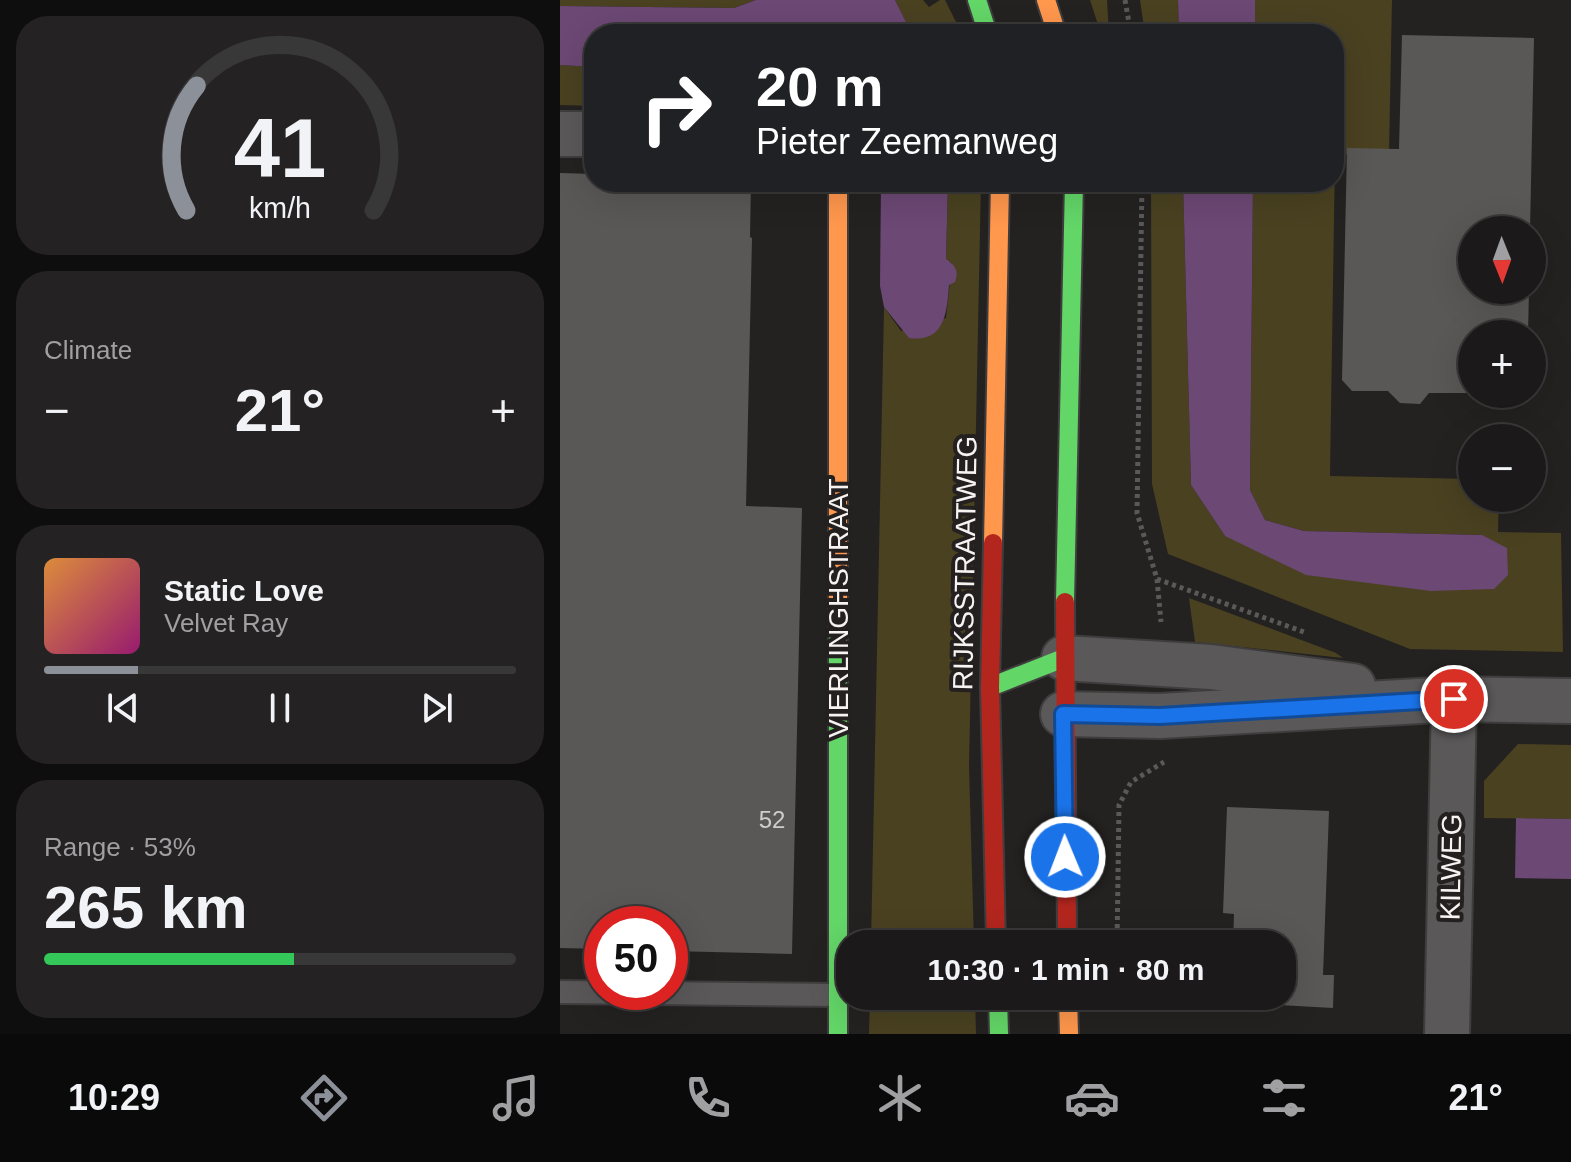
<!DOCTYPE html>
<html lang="en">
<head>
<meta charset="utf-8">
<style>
  :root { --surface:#1b1919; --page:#242222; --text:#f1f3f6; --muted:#a0a0a2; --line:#393838; --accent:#8c9099 }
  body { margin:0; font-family:Arial,sans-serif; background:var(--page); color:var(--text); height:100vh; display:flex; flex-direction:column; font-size:30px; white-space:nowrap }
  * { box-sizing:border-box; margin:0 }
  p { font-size:26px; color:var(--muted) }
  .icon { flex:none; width:44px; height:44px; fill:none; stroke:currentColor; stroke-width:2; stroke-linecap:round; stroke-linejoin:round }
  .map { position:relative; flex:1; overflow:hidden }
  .side { display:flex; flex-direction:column; gap:16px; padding:16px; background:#0f0e0e; width:560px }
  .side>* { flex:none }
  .guide { position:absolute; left:24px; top:24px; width:760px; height:168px; border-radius:32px; box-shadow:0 8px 32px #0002,0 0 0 2px var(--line); background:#202124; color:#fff; overflow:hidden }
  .needle { width:52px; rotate:179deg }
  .fabs { position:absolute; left:898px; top:216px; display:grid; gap:16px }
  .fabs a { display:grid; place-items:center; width:88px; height:88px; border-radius:50%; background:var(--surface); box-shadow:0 8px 32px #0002,0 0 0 2px var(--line); font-size:40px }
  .speed { position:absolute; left:24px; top:906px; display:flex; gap:16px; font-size:40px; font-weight:700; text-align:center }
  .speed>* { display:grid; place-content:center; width:104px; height:104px; border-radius:50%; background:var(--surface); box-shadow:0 8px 32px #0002,0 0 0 2px var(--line); line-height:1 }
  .speed .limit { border:12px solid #d22; background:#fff; color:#111 }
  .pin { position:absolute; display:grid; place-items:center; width:68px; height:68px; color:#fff; margin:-34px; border:4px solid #fff; border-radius:50%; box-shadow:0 2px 8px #0007 }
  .me { position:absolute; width:88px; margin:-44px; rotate:359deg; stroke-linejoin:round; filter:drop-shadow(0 0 6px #0008) }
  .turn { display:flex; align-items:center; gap:28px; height:168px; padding:0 40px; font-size:36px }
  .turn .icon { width:104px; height:104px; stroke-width:2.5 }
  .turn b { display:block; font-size:56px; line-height:68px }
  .big { font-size:60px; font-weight:800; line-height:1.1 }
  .side .card { flex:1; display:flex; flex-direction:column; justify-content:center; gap:12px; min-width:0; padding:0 28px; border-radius:32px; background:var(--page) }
  .side .dial { align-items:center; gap:0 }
  .dial svg { height:208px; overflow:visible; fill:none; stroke:var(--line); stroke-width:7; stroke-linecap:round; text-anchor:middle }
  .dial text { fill:var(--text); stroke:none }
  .song { display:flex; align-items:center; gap:24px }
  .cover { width:96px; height:96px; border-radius:12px; background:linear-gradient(135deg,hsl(30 70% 55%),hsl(320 70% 35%)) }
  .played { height:8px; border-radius:4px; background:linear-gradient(90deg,var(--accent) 20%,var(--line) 20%) }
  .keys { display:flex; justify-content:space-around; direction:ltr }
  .heat { display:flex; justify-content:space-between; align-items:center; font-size:44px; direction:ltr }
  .charge { height:12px; border-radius:6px; background:linear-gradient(90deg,#34c759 53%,var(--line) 0) }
  .trip { position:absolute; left:276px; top:930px; width:460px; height:80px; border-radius:32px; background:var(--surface); box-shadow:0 8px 32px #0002,0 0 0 2px var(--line); font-weight:800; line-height:80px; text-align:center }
  .menu { display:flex; height:128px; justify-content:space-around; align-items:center; background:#0b0a0a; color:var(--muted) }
  .menu .icon { width:56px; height:56px }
  .menu .active { color:var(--accent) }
  .menu b { font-size:36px; color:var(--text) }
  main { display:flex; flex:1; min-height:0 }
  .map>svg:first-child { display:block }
</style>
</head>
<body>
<main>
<section class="side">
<div class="card dial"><svg viewBox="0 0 100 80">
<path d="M14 69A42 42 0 1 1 86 69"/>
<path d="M14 69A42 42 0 0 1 18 21" stroke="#8c9099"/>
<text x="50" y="56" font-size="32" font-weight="700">41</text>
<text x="50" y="72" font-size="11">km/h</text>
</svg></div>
<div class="card"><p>Climate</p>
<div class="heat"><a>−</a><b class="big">21°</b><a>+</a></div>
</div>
<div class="card">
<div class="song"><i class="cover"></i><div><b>Static Love</b><p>Velvet Ray</p></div></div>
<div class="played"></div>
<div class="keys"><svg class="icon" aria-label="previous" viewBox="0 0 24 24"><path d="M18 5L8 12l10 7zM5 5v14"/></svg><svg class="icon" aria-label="pause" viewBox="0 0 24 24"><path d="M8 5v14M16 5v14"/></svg><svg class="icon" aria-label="next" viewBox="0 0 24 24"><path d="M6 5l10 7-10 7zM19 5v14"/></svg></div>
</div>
<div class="card"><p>Range · 53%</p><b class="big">265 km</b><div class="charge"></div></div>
</section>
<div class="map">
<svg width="1011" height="1034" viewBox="0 0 1011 1034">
  <rect width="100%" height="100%" fill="#242121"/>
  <g fill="#494120">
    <path d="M 0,0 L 196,0 L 174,8 L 0,6 Z"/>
    <path d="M 335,0 L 363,0 L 369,7 L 380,0 L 385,0 L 402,34 L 352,34 Z"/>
    <path d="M 530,0 L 547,0 L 549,34 L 541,34 Z"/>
    <path d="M 580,0 L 618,0 L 619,34 L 585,34 Z"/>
    <path d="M 695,0 L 832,0 L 829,153 L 775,155 L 770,476 L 912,479 L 912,498 L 939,498 L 938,532 L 1001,533 L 1003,652 L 850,649 L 608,554 L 592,484 L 591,182 L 623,182 L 631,485 L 665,536 L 922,535 L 744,531 L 705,520 L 690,490 L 693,182 L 774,182 L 774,34 L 695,34 Z"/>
    <path d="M 0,65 L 34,67 L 34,106 L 0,105 Z"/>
    <path d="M 388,182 L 421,182 L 409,766 L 414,944 L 311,944 L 324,307 L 341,331 L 386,318 L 392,263 L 386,260 Z"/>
    <path d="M 629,598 L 776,653 L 783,658 L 635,642 Z"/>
    <path d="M 958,744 L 1011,745 L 1011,819 L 924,818 L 924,781 Z"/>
    <path d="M 310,996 L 415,996 L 416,1034 L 309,1034 Z"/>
  </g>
  <g fill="#6c4874">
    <path d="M 196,0 L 335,0 L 352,34 L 34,34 L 34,67 L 0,65 L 0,6 L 174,8 Z"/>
    <path d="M 618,0 L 695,0 L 695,34 L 619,34 Z"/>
    <path d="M 321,182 L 388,182 L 386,259 C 396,266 399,271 395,282 L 389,285 C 387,312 385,343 349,338 L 324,307 L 320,286 Z"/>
    <path d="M 623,182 L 693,182 L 690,490 L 705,520 L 744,531 L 922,535 L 947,548 L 948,575 L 934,589 L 871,591 L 746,575 L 665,536 L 631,485 Z"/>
    <path d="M 956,818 L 1011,819 L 1011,879 L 955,878 Z"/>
  </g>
  <g fill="#5a5857">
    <path d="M 842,35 L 974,38 L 970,230 L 912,230 L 912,290 L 969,290 L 968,334 L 912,334 L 912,393 L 869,393 L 860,404 L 840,403 L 828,391 L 792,391 L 782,380 L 787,148 L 839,149 Z"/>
    <path d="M 0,173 L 34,174 L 34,182 L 191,182 L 190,237 L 192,238 L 186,506 L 242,508 L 232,954 L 110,951 L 110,924 L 42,924 L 42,949 L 0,948 Z"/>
    <path d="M 667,807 L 769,811 L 763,975 L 774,975 L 773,1008 L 703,1004 L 703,1000 L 672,998 L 672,996 L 722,996 L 722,944 L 673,944 L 674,914 L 663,913 Z"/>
  </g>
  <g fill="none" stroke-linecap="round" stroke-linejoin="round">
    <g stroke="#3f3d3d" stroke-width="26">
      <path id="lane" d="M 0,992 L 279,995"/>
    </g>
    <g stroke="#3f3d3d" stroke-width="48">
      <g id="street">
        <path d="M 0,134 L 34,134"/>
        <path d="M 504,658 L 651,667 L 793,686"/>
        <path d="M 503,714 L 600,716 L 894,699 L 1011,701"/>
        <path d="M 887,1034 L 894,699"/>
      </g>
    </g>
    <g stroke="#3f3d3d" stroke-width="22">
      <g id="fast">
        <path d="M 417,0 L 428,34"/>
        <path d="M 505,602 L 514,182"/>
        <path d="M 278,613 L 278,1034"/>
        <path d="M 430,687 L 504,658"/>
        <path d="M 438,996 L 439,1034"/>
      </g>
    </g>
    <g stroke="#3f3d3d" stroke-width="22">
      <g id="slow">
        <path d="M 486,0 L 497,34"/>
        <path d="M 278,182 L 278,613"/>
        <path d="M 433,543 L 440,182"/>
        <path d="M 508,996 L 509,1034"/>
      </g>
    </g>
    <g stroke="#3f3d3d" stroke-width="22">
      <g id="jam">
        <path d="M 433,543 L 430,687 L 436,944"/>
        <path d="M 505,602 L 507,944"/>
      </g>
    </g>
    <g stroke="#5a5858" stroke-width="5" stroke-dasharray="4 4" stroke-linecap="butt">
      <path d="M 565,0 L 571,34"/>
      <path d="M 582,182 L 577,513 L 597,579 L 601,622"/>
      <path d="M 597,579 L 744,632"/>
      <path d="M 557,944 L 559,805 L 571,782 L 604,762"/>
      <path d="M 556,1011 L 556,996"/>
    </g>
    <use href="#lane" stroke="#5a5858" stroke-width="22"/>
    <use href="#street" stroke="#5a5858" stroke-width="44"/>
    <use href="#fast" stroke="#63d668" stroke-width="18"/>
    <use href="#slow" stroke="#ff974d" stroke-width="18"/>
    <use href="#jam" stroke="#b3261e" stroke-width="18"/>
  </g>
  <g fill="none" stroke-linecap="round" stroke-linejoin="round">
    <g stroke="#114b97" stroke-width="20">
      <path id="route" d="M 505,857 L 503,714 L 600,716 L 894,699"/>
    </g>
    <use href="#route" stroke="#1a73e8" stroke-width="14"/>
  </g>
  <g text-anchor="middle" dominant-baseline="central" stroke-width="8" stroke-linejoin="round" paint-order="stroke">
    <g font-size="24" fill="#cfcccb">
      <text x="212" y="819">52</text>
    </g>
    <g font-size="28" fill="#f6f3f2" stroke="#252020">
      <text transform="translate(405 563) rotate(-89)">RIJKSSTRAATWEG</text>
      <text transform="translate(278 608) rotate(-90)">VIERLINGHSTRAAT</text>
      <text transform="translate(891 867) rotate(-89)">KILWEG</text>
    </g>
  </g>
</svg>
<div class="fabs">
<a><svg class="needle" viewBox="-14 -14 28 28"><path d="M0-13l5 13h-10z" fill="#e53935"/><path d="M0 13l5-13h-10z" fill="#a0a0a2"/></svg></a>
<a>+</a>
<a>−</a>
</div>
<div class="speed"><div class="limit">50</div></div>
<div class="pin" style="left:894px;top:699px;background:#d93025"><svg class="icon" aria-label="arrive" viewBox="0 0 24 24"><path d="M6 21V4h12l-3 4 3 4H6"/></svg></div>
<svg class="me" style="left:505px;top:857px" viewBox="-20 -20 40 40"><circle r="17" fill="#1a73e8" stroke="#fff" stroke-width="3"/><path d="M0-11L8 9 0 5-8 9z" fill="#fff"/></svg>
<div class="trip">10:30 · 1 min · 80 m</div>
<div class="guide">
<div class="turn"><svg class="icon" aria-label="right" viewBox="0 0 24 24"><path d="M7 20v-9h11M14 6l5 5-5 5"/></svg><div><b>20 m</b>Pieter Zeemanweg</div></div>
</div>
</div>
</main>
<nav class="menu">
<b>10:29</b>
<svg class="icon active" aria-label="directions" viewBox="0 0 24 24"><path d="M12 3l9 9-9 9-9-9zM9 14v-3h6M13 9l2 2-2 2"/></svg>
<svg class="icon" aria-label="music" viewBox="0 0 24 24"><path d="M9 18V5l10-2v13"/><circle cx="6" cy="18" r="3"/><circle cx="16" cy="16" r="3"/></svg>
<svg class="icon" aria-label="phone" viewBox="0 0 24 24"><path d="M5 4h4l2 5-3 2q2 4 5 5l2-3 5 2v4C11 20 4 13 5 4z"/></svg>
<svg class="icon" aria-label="climate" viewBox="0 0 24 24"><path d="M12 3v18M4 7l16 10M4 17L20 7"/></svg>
<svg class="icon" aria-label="car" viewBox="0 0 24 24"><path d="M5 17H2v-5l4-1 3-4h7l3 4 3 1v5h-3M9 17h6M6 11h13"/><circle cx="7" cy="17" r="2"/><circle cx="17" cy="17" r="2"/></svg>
<svg class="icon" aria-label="filters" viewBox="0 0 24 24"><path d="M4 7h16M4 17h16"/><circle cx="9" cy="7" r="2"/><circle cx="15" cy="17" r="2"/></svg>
<b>21°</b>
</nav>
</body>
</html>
